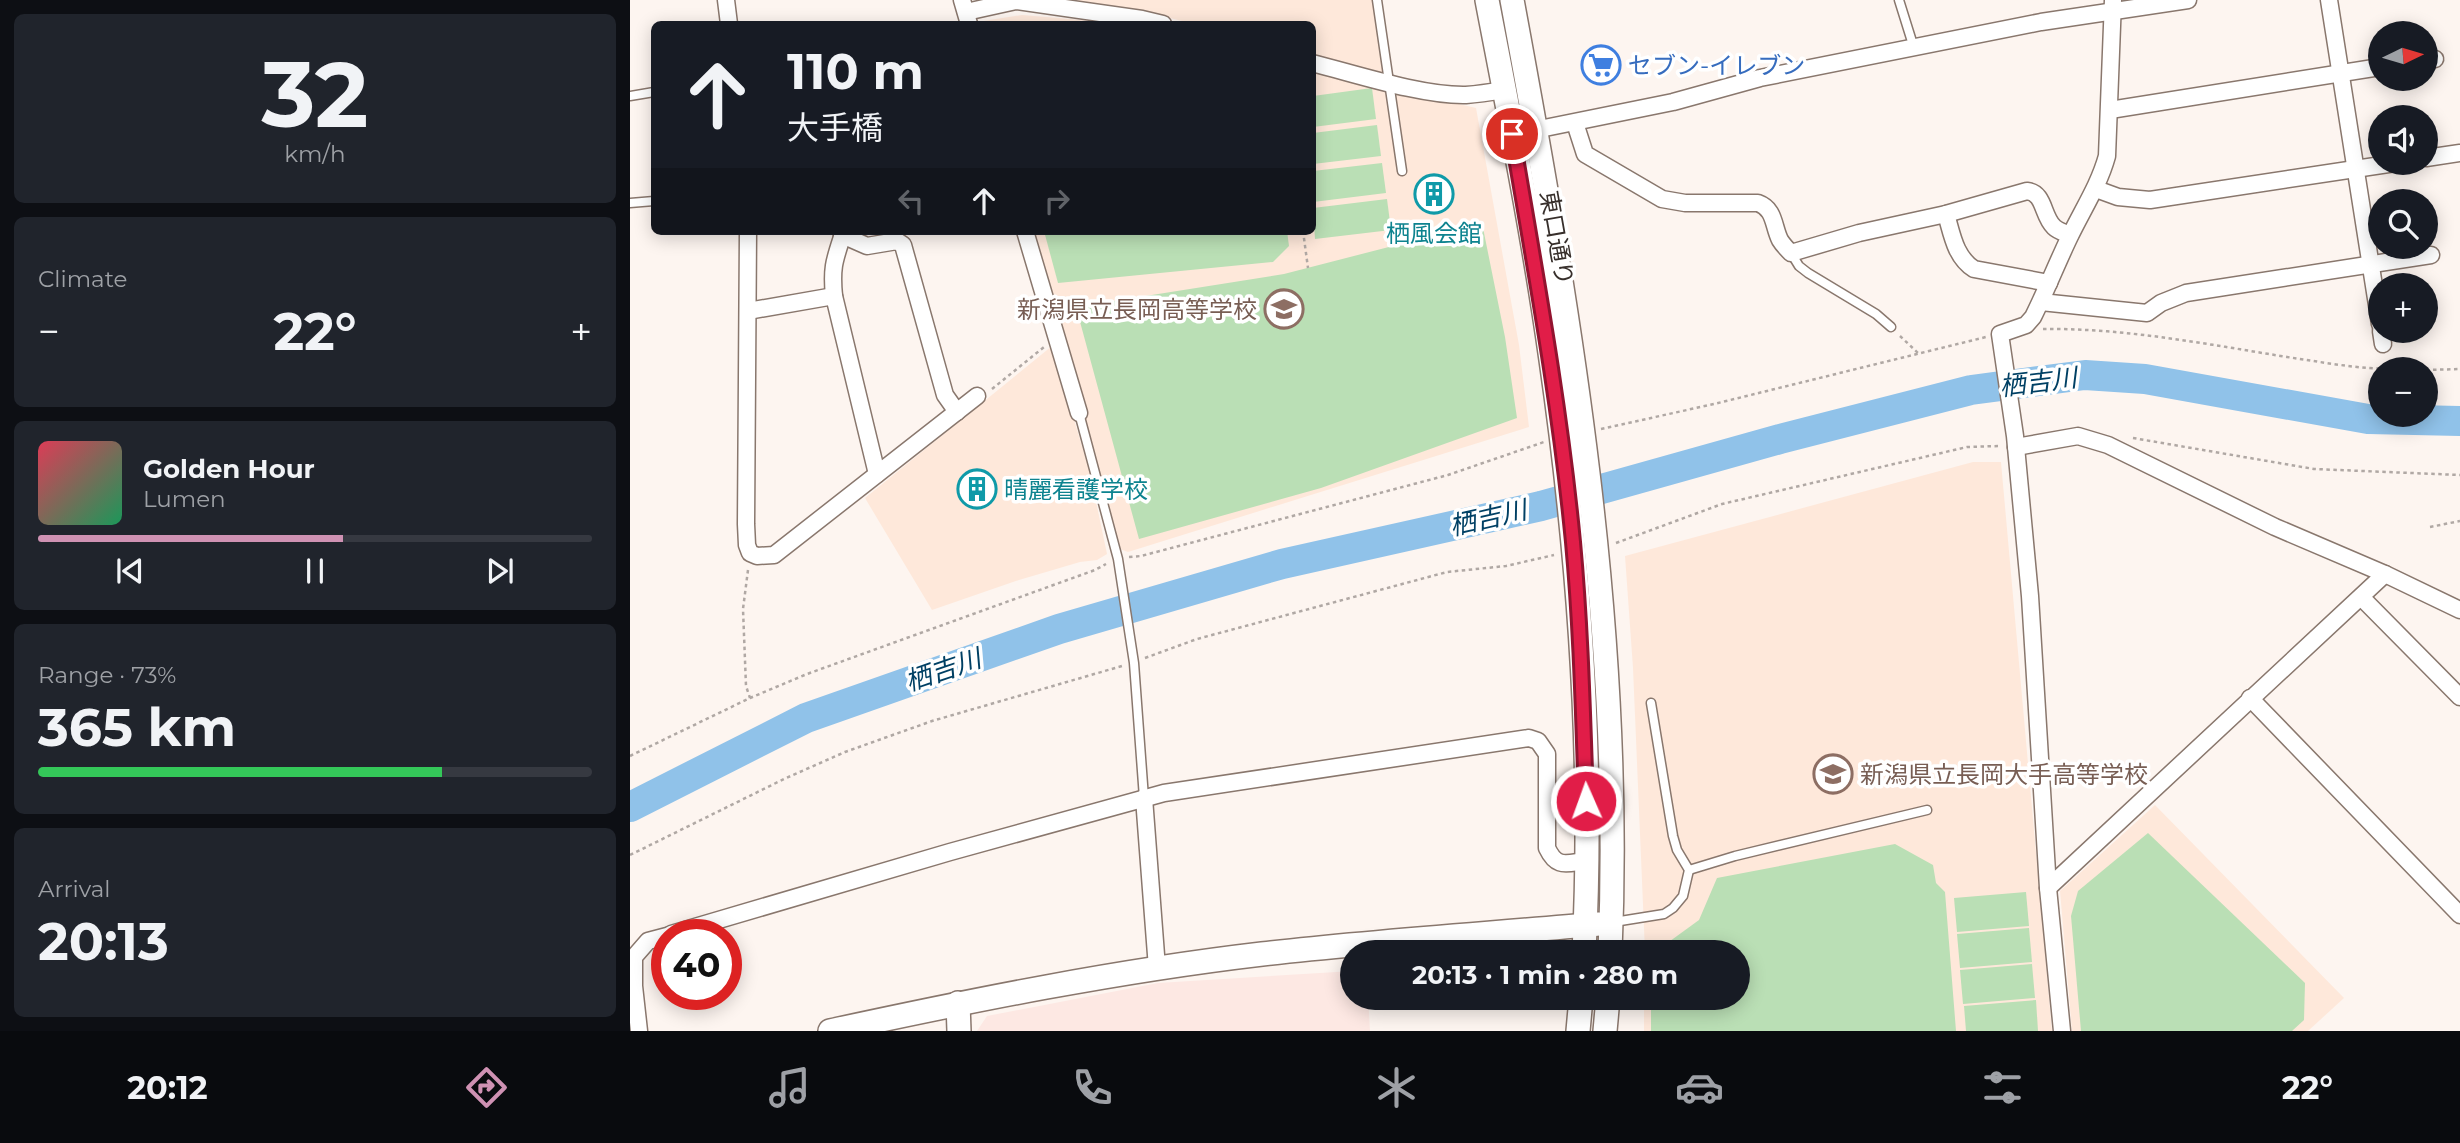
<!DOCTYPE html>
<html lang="en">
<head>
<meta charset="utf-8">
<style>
  :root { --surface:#171b24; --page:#20242c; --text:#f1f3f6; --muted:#9ea1a6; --line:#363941; --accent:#cf92b3 }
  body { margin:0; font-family:Montserrat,"Noto Sans JP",sans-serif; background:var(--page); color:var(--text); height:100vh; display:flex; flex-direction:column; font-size:26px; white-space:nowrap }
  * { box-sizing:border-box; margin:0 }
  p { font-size:23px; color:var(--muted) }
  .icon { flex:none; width:38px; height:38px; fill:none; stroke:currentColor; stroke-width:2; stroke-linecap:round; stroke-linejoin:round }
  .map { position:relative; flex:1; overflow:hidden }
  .panel { display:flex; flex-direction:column; gap:14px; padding:14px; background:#0d0f14; width:630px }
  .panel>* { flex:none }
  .top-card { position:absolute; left:21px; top:21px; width:665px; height:214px; border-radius:10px; box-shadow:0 4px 18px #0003; background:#171b24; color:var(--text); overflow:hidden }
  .needle { width:46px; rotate:85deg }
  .controls { position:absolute; left:1738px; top:21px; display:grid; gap:14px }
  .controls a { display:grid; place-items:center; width:70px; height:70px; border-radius:50%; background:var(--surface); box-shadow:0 4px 18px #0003; font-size:35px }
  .speed { position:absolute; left:21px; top:919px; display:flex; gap:14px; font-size:35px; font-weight:700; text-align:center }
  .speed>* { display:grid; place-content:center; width:91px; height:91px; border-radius:50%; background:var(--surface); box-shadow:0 4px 18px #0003; line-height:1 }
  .speed .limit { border:10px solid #d22; background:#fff; color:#111 }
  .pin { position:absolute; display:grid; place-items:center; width:60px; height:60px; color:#fff; margin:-30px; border:4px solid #fff; border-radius:50%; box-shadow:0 2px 7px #0007 }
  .me { position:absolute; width:77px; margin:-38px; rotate:358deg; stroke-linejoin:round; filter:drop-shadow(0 0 5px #0008) }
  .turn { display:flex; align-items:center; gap:24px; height:147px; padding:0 21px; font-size:32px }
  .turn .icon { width:91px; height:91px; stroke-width:2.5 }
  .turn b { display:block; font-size:49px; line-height:60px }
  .lanes { display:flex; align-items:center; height:66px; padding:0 21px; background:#0003; justify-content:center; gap:35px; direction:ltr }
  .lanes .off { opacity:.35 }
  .big { font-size:52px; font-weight:700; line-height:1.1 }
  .panel .card { flex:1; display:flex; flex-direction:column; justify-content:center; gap:10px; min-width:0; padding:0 24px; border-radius:10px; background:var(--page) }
  .panel .dial { align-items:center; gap:0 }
  .dial b { font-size:91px; line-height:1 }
  .song { display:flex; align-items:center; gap:21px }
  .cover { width:84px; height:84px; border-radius:10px; background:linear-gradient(135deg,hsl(350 70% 55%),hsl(150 70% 35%)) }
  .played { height:7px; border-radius:4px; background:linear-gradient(90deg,var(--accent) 55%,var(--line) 55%) }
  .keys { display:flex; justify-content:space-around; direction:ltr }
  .heat { display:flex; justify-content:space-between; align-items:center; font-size:38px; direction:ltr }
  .charge { height:10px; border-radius:5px; background:linear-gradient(90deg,#34c759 73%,var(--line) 0) }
  .trip { position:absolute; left:710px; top:940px; width:410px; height:70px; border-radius:35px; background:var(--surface); box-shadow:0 4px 18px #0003; font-weight:700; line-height:70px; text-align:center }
  .menu { display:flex; height:112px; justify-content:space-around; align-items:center; background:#090b0e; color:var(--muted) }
  .menu .icon { width:49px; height:49px }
  .menu .on { color:var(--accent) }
  .menu b { font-size:32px; color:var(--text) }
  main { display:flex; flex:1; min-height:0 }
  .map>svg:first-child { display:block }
</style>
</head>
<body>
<main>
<section class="panel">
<div class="card dial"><b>32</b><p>km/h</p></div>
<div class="card"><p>Climate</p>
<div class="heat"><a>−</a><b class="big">22°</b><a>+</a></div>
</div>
<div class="card">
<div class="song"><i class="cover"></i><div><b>Golden Hour</b><p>Lumen</p></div></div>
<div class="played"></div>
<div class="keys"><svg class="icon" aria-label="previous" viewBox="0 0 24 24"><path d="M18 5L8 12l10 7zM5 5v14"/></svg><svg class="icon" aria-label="pause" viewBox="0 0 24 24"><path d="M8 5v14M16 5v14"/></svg><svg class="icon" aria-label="next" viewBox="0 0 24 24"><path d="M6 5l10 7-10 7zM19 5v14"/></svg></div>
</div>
<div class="card"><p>Range · 73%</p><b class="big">365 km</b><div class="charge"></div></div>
<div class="card"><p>Arrival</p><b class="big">20:13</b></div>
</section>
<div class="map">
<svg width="1830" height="1031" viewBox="0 0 1830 1031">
  <rect width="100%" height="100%" fill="#fdf5f0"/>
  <path fill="#fde8e3" d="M 723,971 L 723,998 L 738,998 L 740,1031 L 347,1031 L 357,1016 L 528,983 Z"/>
  <g fill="#fee8da">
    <path d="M 411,0 L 752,0 L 762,76 L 683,56 L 682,24 L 564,24 L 512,11 L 454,7 Z"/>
    <path d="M 392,15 L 500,24 L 348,24 L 347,22 Z"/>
    <path d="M 683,70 L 846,108 L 889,345 L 899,427 L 498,552 L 490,549 L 404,231 L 682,231 Z"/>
    <path d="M 422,346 L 460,473 L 477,554 L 467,560 L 450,562 L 389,580 L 302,610 L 235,498 Z"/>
    <path d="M 1343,462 L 1371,462 L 1422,1031 L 1014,1031 L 1014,998 L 1108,998 L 1108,952 L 1015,952 L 1003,668 L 995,556 Z"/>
    <path d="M 1525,805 L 1714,998 L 1678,1031 L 1442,1031 L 1430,891 Z"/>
  </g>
  <g fill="#badfb5">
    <path d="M 742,88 L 746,119 L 683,127 L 683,96 Z"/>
    <path d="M 747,125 L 751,156 L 683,164 L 683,133 Z"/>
    <path d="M 752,163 L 756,193 L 683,202 L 683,171 Z"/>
    <path d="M 757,199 L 761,230 L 685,239 L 683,208 Z"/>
    <path d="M 852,223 L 875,337 L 887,418 L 691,488 L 509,539 L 446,307 L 654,274 Z"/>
    <path d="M 414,231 L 657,231 L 659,246 L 643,262 L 428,283 Z"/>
    <path d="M 1518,833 L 1675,983 L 1674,1020 L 1662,1031 L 1451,1031 L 1441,916 L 1448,891 Z"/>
    <path d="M 1265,844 L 1303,865 L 1306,883 L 1315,892 L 1326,1031 L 1021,1031 L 1021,998 L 1108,998 L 1108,952 L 1025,952 L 1069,920 L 1087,878 Z"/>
    <path d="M 1396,892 L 1399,926 L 1327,932 L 1324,898 Z"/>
    <path d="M 1399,928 L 1402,962 L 1330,968 L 1327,934 Z"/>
    <path d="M 1402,964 L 1405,998 L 1333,1004 L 1330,970 Z"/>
    <path d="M 1406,1000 L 1408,1031 L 1336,1031 L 1334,1006 Z"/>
  </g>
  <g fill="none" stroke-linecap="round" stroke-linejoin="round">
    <path stroke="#90c2e9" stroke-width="30" d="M 0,807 L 176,718 L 429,629 L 652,564 L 911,506 L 1150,439 L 1341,390 L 1455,375 L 1515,379 L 1738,419 L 1830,421"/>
    <g stroke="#89776d" stroke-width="11">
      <g id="lane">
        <path d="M 747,0 L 772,171"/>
        <path d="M 1269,0 L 1284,48"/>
        <path d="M 0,96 L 24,92"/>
        <path d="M 0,203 L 24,201"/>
        <path d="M 1161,253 L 1169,266 L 1178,273 L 1246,314 L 1261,327"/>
        <path d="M 449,413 L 488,559 L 504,663 L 514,798"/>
        <path d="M 1059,870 L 1105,856 L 1297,810"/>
        <path d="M 984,922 L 1034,914 L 1043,908 L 1053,896 L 1059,870 L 1047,850 L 1043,836 L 1021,703"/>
      </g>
    </g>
    <g stroke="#89776d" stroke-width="19">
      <g id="street">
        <path d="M 96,0 L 99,24"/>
        <path d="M 332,0 L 339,24"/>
        <path d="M 1699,0 L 1750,324"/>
        <path d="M 336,12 L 386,1 L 512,19 L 533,24"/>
        <path d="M 1796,61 L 1805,59"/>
        <path d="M 682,63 C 726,74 792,96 836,95 C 849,94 862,92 874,90"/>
        <path d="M 1480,110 L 1750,67"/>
        <path d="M 945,123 L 955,154 L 1032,199 L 1055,203 L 1128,203 C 1145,209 1143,226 1150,240 C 1153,245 1157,249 1161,253 L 1229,233 L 1316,214 L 1397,191 C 1415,193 1412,216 1424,227 C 1428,231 1435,233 1440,235"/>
        <path d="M 895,132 L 1043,102 L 1130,78 L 1411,22 L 1558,0"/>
        <path d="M 1796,158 L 1830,153"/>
        <path d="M 1466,189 L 1488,197 L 1520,200 L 1765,163"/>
        <path d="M 1316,214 C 1322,234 1325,257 1344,269 L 1419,283"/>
        <path d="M 118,231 L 116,524 L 117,545 L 120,553 L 127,556 L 144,555 L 347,396"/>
        <path d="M 214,231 C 205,259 201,266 204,296 L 247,474"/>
        <path d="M 395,231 L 449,413"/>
        <path d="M 212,235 L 237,246 L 267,241 L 273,245 L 315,395 L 327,412"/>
        <path d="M 1411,302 L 1517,313 L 1531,303 L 1556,293 L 1801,255"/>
        <path d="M 118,311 L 204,296"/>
        <path d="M 1751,331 L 1753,344"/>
        <path d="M 1386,447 L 1448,436 L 1478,445 L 1645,527 L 1755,574 L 1830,610"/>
        <path d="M 1731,597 L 1830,697"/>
        <path d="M 1620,698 L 1830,915"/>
        <path d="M 514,798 L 527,968"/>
        <path d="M 1418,888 L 1755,574"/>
        <path d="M 41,934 L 320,852 L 534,793 L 899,738 L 908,741 L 917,754 L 917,848 C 927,869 936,863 956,861"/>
        <path d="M 9,1031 L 4,986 L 4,957 L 18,941 L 37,936"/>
        <path d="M 1432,1031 L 1418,888 L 1400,596 L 1385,436 L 1370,334 L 1396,325 L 1403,317 C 1416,291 1427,263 1440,236 C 1453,209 1469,185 1477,156 L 1483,0"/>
      </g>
    </g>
    <g stroke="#89776d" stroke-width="26">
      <g id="secondary">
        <path d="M 857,0 C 880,120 904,239 921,360 C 949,555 964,755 954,952"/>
        <path d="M 882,0 C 940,314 994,631 980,952"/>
        <path d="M 328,1003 L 329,1031"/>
        <path d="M 200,1031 C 343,1000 487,971 632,954 C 744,941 856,934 969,924"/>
        <path d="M 948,1031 L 951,998"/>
        <path d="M 975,1031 L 978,998"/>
      </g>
    </g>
    <g stroke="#b0a8a4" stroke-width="2.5" stroke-dasharray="3.5 3.5" stroke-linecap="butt">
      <path d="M 673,231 L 678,268"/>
      <path d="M 1413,329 C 1495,328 1576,344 1657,357 C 1692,362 1727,369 1763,369"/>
      <path d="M 1270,336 L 1288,353"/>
      <path d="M 1796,370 L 1830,369"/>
      <path d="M 362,389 L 414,347"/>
      <path d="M 971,429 L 1084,404 L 1356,337"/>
      <path d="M 1503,438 L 1684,469 L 1830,475"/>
      <path d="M 1800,527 L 1830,521"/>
      <path d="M 986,543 L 1092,504 L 1337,447 L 1369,446"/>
      <path d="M 499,557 L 511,556 L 818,475 L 914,442"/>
      <path d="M 118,570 L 113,609 L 116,686 L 120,698"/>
      <path d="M 515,658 L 567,639 L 817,572 L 876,566 L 924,555"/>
      <path d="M 0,756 L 120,698 L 177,674 L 465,570 L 476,564"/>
      <path d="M 0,855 L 154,779 L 215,752 L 302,721 L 492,666"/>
    </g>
    <use href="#lane" stroke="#fff" stroke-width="8"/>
    <use href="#street" stroke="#fff" stroke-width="16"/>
    <use href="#secondary" stroke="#fff" stroke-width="23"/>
  </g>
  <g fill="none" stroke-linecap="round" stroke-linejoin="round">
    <g stroke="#92132f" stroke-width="18">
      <path id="route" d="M 882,134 C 905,270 930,405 943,542 C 951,628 953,715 956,801"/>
    </g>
    <use href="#route" stroke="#e11d48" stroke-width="12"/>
  </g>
  <defs>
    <g id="supermarket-ring" transform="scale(2.0125)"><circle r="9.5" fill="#fff" stroke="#3f7fe0" stroke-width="1.5"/><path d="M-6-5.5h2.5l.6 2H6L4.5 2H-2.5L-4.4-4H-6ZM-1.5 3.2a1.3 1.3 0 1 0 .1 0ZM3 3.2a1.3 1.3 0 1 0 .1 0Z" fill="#3f7fe0"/></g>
    <g id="building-ring" transform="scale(2.0125)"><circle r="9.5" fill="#fff" stroke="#0f9aa8" stroke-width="1.5"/><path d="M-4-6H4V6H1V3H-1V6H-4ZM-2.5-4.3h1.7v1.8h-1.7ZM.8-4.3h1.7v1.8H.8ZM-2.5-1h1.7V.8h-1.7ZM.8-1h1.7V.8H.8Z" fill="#0f9aa8"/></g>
    <g id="school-ring" transform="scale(2.0125)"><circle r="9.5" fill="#fff" stroke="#8d6e63" stroke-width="1.5"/><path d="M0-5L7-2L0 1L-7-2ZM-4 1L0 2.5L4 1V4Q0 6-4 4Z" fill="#8d6e63"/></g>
  </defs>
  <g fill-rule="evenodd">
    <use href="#supermarket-ring" x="971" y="65"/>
    <use href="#building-ring" x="804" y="194"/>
    <use href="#school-ring" x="654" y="309"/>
    <use href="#building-ring" x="347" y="489"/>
    <use href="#school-ring" x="1203" y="774"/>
  </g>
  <g text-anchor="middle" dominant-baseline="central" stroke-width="7" stroke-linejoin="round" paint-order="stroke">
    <g font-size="24" fill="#366cbe" stroke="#fff" text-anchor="start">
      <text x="998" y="65">セブン-イレブン</text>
    </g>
    <g font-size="24" fill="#0d838f" stroke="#fff">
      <text x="804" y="233">栖風会館</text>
      <text x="374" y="489" text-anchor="start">晴麗看護学校</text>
    </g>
    <g font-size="24" fill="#372f2b" stroke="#fff">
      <text transform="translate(927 238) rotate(80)">東口通り</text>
    </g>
    <g font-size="24" fill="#785e54" stroke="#fff" text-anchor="end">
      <text x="627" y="309">新潟県立長岡高等学校</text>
      <text x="1230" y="774" text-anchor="start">新潟県立長岡大手高等学校</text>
    </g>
    <g font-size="26" font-style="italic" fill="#004064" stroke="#fff">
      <text transform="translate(1408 382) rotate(-7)">栖吉川</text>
      <text transform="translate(858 518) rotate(-13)">栖吉川</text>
      <text transform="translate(313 670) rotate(-19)">栖吉川</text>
    </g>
  </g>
</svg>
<div class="controls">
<a><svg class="needle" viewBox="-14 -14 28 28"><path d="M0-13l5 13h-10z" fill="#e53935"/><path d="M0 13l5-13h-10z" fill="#9ea1a6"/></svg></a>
<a><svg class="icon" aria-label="sound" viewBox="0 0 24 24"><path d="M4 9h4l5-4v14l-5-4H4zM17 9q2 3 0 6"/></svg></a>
<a><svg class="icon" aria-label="search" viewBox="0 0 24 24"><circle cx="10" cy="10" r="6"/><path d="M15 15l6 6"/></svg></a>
<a>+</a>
<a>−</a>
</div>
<div class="speed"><div class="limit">40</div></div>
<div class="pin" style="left:882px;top:134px;background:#d93025"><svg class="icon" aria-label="arrive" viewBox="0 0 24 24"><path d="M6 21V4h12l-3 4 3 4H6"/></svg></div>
<svg class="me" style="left:956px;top:801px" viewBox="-20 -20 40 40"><circle r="17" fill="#e11d48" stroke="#fff" stroke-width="3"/><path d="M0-11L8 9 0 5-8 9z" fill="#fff"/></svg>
<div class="trip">20:13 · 1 min · 280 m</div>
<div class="top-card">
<div class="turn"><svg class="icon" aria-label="ahead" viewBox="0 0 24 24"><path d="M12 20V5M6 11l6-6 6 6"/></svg><div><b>110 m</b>大手橋</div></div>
<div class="lanes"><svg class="icon off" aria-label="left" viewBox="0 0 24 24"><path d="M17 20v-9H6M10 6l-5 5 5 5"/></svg><svg class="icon" aria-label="ahead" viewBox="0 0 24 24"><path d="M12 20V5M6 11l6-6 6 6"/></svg><svg class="icon off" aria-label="right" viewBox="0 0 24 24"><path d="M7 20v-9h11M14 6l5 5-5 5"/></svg></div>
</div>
</div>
</main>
<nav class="menu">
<b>20:12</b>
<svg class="icon on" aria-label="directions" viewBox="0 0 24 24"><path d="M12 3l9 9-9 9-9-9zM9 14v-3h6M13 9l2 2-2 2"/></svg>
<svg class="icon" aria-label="music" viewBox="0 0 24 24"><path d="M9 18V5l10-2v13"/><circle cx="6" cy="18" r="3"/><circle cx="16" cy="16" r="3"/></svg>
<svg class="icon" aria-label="phone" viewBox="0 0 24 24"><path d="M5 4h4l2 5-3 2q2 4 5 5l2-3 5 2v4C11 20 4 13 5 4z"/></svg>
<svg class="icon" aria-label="climate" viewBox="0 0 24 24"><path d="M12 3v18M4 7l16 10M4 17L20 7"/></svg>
<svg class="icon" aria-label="car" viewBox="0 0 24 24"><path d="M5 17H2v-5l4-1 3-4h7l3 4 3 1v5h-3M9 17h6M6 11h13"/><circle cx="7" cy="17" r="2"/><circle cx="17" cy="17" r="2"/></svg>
<svg class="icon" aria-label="filters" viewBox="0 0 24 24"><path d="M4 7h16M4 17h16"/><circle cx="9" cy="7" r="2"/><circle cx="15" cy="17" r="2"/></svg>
<b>22°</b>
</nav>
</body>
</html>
